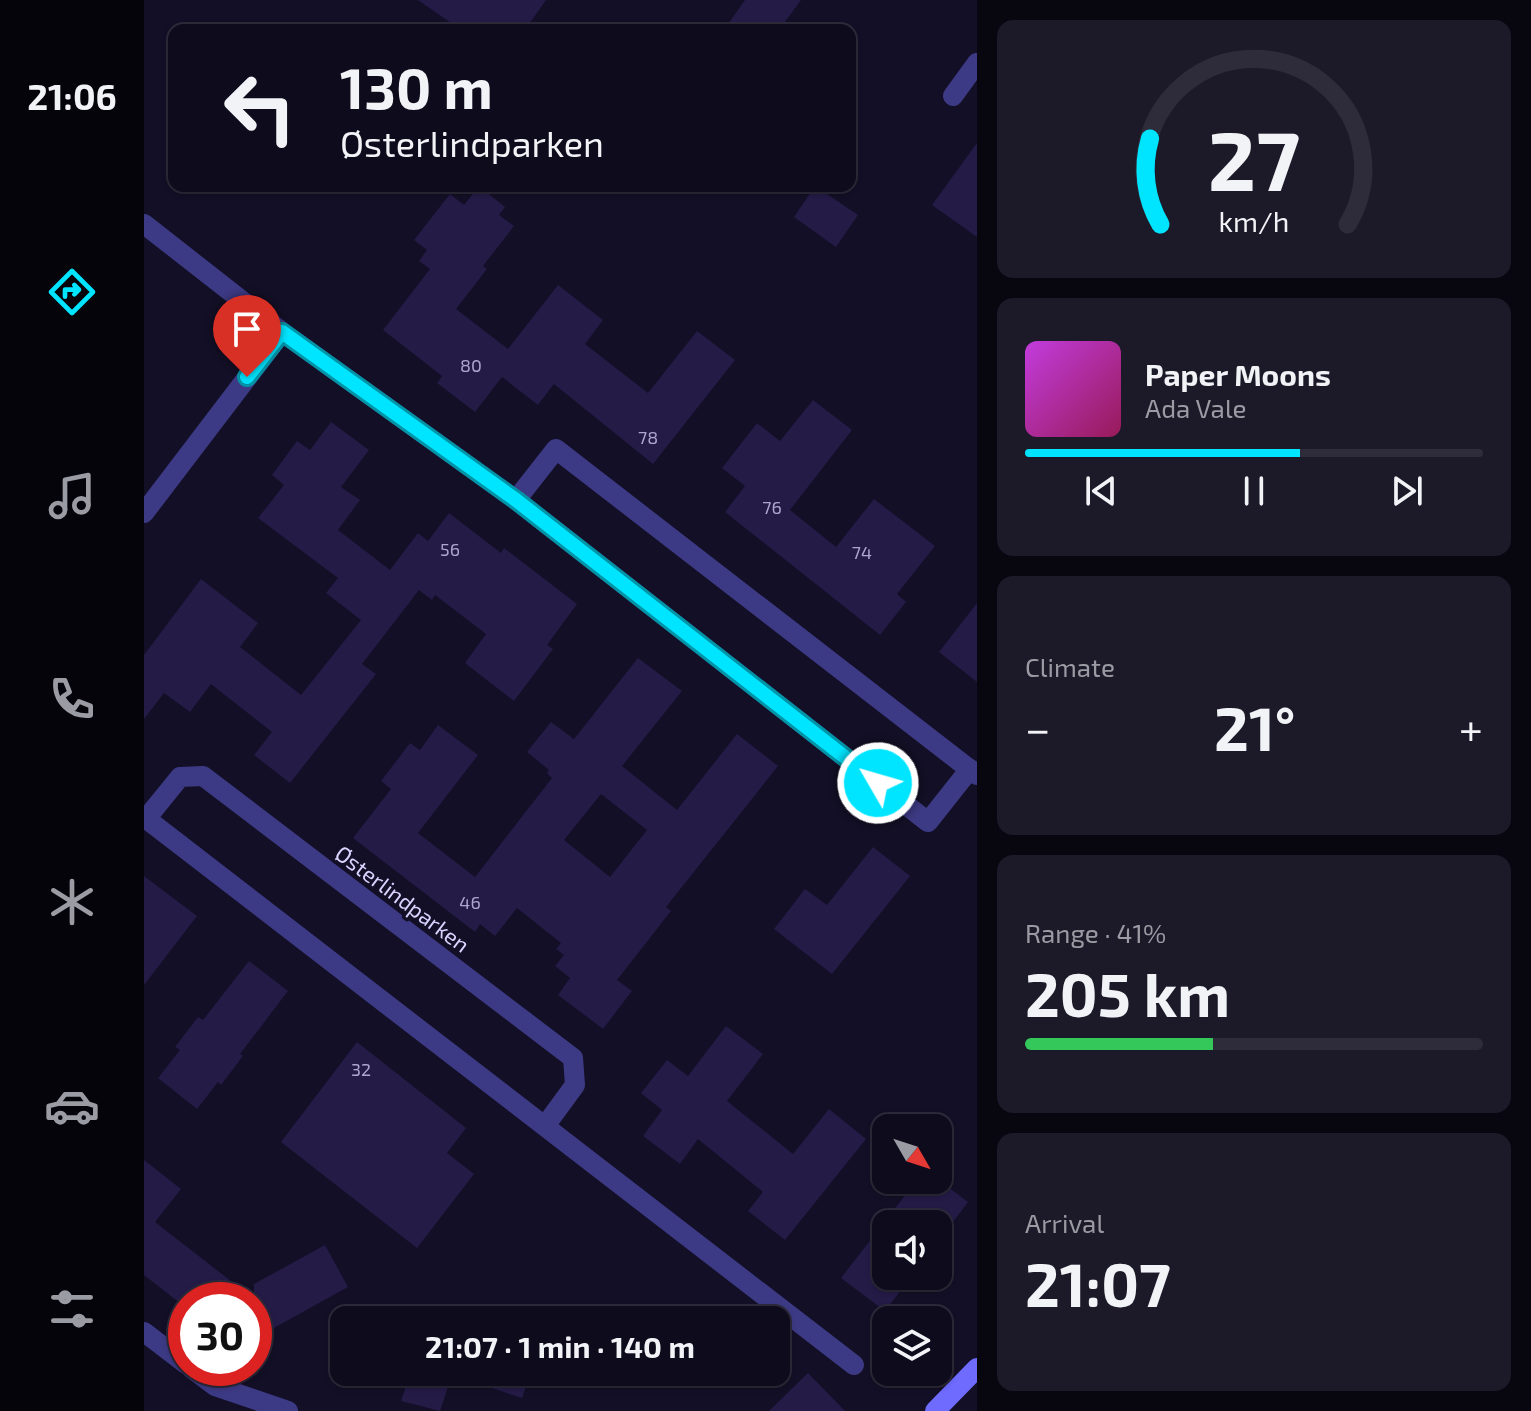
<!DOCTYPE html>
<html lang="en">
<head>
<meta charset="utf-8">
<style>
  :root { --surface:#0e0b1c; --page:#1c1929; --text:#f1f3f6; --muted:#9b9ba3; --line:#2e2b3b; --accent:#00e5ff }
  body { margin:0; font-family:"Exo 2",sans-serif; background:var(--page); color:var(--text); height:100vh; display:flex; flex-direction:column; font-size:30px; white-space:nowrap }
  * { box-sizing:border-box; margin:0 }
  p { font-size:26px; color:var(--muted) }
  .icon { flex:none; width:44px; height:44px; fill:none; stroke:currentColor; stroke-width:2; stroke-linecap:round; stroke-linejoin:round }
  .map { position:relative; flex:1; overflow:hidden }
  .details { display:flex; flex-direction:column; gap:20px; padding:20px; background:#08060f; width:554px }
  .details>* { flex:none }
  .top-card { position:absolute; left:24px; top:24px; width:688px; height:168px; border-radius:16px; box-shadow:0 2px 6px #0004,0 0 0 2px var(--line); background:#0e0b1c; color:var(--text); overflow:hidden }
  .needle { width:52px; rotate:129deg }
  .controls { position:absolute; left:728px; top:1114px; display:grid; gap:16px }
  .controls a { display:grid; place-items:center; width:80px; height:80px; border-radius:16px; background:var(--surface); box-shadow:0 2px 6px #0004,0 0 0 2px var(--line); font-size:40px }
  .speed { position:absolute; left:24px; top:1282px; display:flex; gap:16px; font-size:40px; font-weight:700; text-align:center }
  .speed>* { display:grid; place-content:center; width:104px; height:104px; border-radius:50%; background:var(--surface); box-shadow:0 2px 6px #0004,0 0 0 2px var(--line); line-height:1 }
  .speed .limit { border:12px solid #d22; background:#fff; color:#111 }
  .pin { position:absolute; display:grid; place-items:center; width:68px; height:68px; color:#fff; margin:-82px -34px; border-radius:50% 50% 50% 0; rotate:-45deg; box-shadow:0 0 8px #0007 }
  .pin .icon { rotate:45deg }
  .me { position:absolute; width:88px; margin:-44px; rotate:308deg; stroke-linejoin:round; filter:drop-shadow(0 0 6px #0008) }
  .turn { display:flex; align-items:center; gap:28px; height:168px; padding:0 40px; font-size:36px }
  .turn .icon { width:104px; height:104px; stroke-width:2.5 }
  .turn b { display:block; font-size:56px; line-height:68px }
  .big { font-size:60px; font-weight:700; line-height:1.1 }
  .details .tile { flex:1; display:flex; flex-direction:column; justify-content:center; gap:12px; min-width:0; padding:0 28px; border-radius:16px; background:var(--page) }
  .details .dial { align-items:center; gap:0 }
  .dial svg { height:208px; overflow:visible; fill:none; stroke:var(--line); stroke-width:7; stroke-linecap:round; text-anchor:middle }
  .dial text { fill:var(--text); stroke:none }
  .song { display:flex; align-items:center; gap:24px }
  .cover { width:96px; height:96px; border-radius:12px; background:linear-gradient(135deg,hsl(290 70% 55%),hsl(330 70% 35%)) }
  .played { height:8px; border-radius:4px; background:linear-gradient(90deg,var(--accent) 60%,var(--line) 60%) }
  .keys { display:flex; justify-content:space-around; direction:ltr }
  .heat { display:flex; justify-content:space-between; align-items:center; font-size:44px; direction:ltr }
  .charge { height:12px; border-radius:6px; background:linear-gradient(90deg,#34c759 41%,var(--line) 0) }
  .trip { position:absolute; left:186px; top:1306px; width:460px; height:80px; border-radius:16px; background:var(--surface); box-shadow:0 2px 6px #0004,0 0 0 2px var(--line); font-weight:700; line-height:80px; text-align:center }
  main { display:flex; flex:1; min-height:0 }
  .tabs { display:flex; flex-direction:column; width:144px; justify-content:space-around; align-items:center; background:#06040b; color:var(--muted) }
  .tabs .icon { width:56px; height:56px }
  .tabs .current { color:var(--accent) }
  .tabs b { font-size:36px; color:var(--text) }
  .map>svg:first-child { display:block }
</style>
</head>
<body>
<main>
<nav class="tabs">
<b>21:06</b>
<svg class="icon current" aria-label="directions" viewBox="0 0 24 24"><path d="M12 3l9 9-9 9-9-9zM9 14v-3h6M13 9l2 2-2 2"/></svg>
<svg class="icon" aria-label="music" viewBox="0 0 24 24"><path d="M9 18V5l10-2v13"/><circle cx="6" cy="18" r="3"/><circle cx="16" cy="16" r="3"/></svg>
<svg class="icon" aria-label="phone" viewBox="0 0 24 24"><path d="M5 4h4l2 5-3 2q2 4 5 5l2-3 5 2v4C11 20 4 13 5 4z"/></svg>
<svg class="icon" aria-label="climate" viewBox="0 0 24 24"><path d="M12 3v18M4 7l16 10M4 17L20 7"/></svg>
<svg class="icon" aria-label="car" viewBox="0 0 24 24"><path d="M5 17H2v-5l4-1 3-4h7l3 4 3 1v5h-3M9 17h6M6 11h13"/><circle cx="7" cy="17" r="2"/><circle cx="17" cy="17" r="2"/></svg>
<svg class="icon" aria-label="filters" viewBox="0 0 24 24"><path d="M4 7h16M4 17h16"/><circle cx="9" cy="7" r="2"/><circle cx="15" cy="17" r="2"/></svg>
</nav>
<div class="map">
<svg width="833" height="1411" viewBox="0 0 833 1411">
  <rect width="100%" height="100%" fill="#130f26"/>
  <g fill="#241b47" fill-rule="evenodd">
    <path d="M 274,0 L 402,0 L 381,30 L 317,30 Z"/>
    <path d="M 601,0 L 657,0 L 635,30 L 580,30 Z"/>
    <path d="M 833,143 L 833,237 L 788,205 Z"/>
    <path d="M 335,186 L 361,207 L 355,215 L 370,226 L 339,266 L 343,269 L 312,309 L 364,349 L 414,285 L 459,320 L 441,344 L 504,393 L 553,331 L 591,360 L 509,464 L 410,384 L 394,405 L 358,377 L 331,412 L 293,383 L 298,376 L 239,330 L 286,269 L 275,261 L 283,250 L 270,240 L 306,194 L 320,205 Z"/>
    <path d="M 671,186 L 714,215 L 692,247 L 650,217 Z"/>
    <path d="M 669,400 L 708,430 L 646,510 L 692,547 L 730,499 L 791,546 L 753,594 L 762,602 L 736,635 L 581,512 L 601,486 L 578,468 L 613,423 L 636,441 Z"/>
    <path d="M 187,422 L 225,450 L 197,487 L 216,500 L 194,530 L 246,570 L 274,533 L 284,541 L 305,513 L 357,553 L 360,548 L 433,604 L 403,645 L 409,649 L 370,701 L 321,663 L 342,634 L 291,595 L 288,600 L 275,590 L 218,664 L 232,674 L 146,783 L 110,755 L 128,732 L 67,684 L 46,712 L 20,693 L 0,719 L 0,655 L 57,579 L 114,623 L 96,647 L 157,695 L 217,620 L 182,593 L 194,578 L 114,518 L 140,485 L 128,475 L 153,441 L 166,450 Z"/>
    <path d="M 833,603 L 833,682 L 795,652 Z"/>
    <path d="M 494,658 L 538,691 L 478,766 L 533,810 L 593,734 L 634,766 L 522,907 L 527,911 L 473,980 L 488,991 L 459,1029 L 414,995 L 426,978 L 411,966 L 420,955 L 412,949 L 417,943 L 373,908 L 351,936 L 336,924 L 331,932 L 209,838 L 247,789 L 237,781 L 266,743 L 276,750 L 294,725 L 334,755 L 274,833 L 331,877 L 408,778 L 403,773 L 405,770 L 383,752 L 407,722 L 430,739 ZM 457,794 L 503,830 L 466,877 L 420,840 Z"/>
    <path d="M 729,847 L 766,876 L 688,974 L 630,929 L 661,889 L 683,905 Z"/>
    <path d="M 0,876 L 53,916 L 0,985 Z"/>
    <path d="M 105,961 L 144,991 L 96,1054 L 99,1056 L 77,1085 L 74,1082 L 53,1109 L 14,1078 L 36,1050 L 31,1047 L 54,1017 L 59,1020 Z"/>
    <path d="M 582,1026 L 619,1054 L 583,1101 L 649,1154 L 685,1109 L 722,1139 L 641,1240 L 604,1211 L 619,1192 L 554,1139 L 536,1164 L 499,1136 L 518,1110 L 497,1093 L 523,1060 L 544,1076 Z"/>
    <path d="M 213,1042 L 322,1128 L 303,1153 L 330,1174 L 273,1248 L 137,1142 Z"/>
    <path d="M 0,1160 L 37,1189 L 11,1222 L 110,1299 L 110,1284 L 181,1245 L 204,1287 L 110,1339 L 110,1300 L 32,1300 L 0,1275 Z"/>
    <path d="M 773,1180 L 795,1180 L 824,1202 L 794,1242 L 794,1224 L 742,1224 L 742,1276 L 768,1276 L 741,1311 L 697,1278 Z"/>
    <path d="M 267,1372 L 387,1372 L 378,1398 L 308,1375 L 296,1411 L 257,1401 Z"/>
    <path d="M 664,1373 L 701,1411 L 625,1411 Z"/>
  </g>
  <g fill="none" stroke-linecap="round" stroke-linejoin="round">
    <g stroke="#3d3a85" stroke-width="20">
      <path d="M 809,96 L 833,63"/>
      <path d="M 0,224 L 138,332"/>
      <path d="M 372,500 L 412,449 L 833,775"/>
      <path d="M 0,513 L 138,332 L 372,500 L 784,822 L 826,769"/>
      <path d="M 0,817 L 710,1365"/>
      <path d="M 2,819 L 36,777 L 59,776 L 429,1058 L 431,1085 L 401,1126"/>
      <path d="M 0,1332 L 42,1364"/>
      <path d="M 47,1368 L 71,1386 L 144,1411"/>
    </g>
    <path stroke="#6f6bff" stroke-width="20" d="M 791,1411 L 833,1368"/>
  </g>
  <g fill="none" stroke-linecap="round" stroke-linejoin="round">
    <g stroke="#0095a6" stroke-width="20">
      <path id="route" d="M 103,377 L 138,332 L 372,500 L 734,783"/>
    </g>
    <use href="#route" stroke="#00e5ff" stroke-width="14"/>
  </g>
  <g text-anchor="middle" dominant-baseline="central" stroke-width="7" stroke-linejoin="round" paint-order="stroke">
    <g font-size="18" fill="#aca6d1">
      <text x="327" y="365">80</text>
      <text x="504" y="437">78</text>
      <text x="628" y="507">76</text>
      <text x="306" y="549">56</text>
      <text x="718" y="552">74</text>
      <text x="326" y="902">46</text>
      <text x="217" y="1069">32</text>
    </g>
    <g font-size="22" fill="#d9d4ff" stroke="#130f26">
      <text transform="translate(259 898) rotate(37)">Østerlindparken</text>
    </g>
  </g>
</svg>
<div class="controls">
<a><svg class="needle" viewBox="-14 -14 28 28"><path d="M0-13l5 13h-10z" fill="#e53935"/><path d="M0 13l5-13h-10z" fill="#9b9ba3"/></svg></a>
<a><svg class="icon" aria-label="sound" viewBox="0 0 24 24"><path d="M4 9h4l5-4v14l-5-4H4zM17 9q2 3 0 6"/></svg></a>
<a><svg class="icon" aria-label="layers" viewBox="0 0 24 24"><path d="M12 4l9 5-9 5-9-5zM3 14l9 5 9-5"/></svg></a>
</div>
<div class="speed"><div class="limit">30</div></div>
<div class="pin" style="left:103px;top:377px;background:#d93025"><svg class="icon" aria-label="arrive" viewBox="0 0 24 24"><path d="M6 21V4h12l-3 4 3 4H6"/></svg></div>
<svg class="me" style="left:734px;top:783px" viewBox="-20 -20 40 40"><circle r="17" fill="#00e5ff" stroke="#fff" stroke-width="3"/><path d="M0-11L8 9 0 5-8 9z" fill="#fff"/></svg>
<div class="trip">21:07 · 1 min · 140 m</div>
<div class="top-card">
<div class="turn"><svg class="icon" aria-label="left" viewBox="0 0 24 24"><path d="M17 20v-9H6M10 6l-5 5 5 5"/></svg><div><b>130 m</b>Østerlindparken</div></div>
</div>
</div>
<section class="details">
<div class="tile dial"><svg viewBox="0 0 100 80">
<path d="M14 69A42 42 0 1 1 86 69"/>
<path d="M14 69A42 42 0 0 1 10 36" stroke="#00e5ff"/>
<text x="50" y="56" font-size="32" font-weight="700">27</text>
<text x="50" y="72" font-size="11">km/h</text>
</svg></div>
<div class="tile">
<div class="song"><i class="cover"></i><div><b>Paper Moons</b><p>Ada Vale</p></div></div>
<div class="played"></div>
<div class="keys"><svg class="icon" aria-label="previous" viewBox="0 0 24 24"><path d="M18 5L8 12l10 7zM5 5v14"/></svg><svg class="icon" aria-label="pause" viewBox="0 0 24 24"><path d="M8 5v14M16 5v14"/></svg><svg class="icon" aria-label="next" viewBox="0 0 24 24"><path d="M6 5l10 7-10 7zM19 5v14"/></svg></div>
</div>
<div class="tile"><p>Climate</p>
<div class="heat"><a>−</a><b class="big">21°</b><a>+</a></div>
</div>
<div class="tile"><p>Range · 41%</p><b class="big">205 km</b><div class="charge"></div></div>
<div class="tile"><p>Arrival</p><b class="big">21:07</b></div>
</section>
</main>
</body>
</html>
